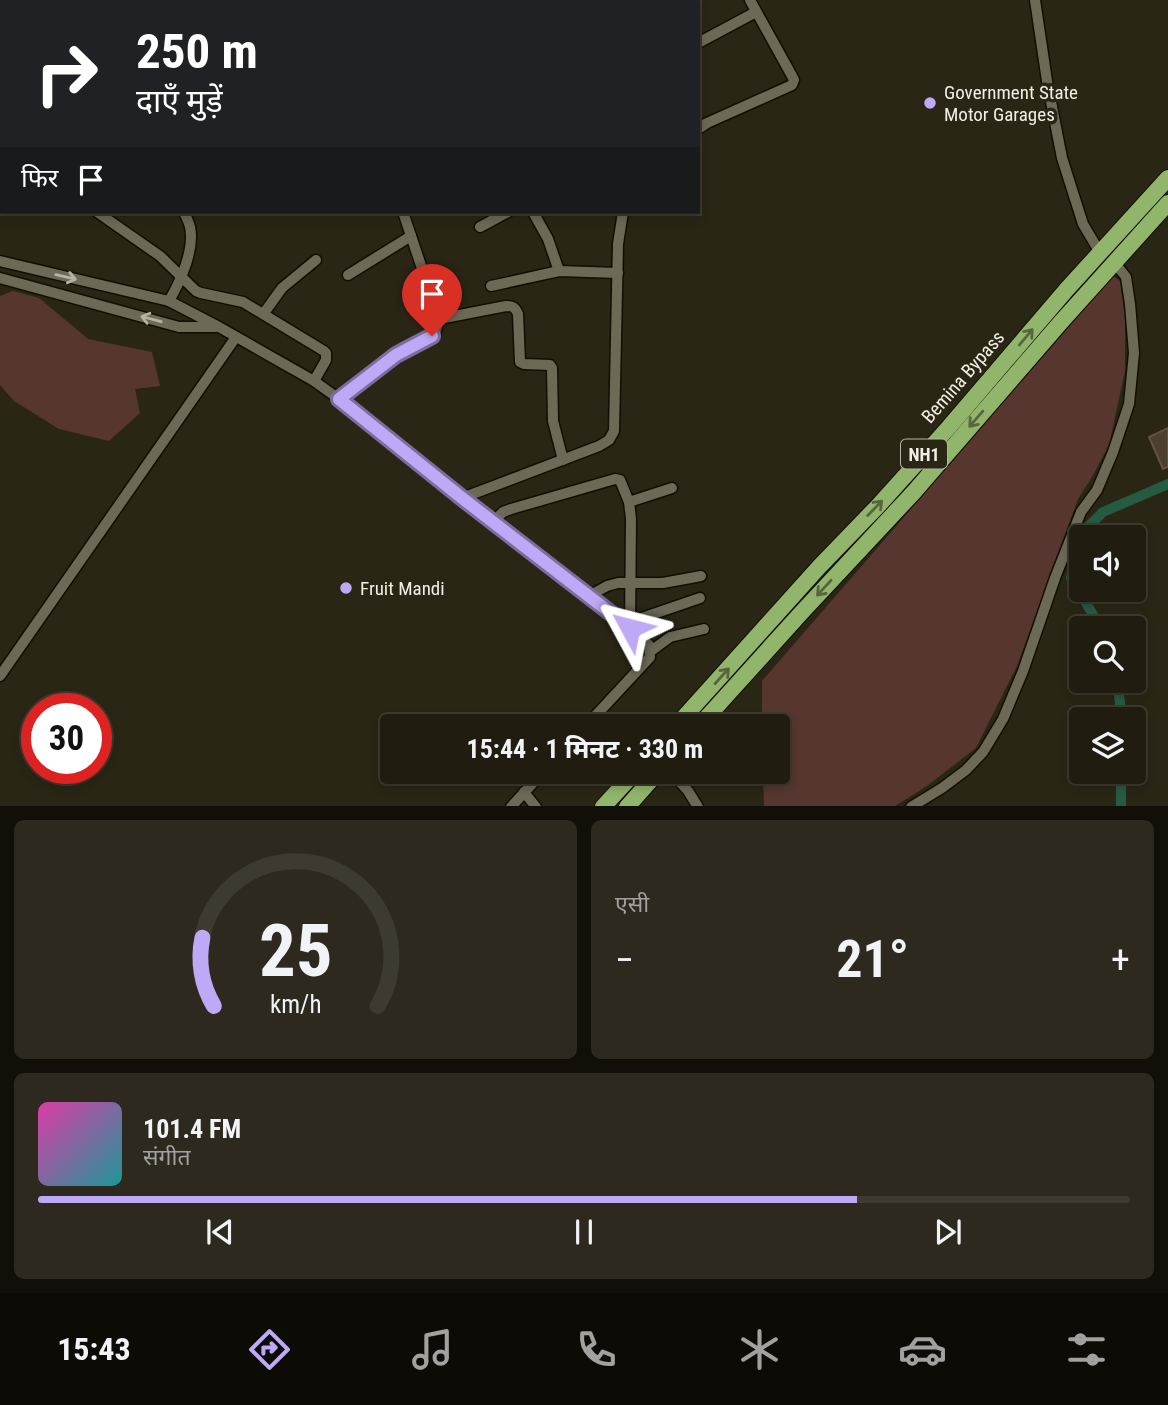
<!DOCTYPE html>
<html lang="hi">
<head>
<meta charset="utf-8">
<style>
  :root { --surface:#201c10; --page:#2d291e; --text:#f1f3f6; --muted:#a2a19f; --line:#3d3a30; --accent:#bda9f5 }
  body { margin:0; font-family:"Roboto Condensed","Noto Sans Devanagari",sans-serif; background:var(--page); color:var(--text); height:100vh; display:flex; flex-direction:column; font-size:26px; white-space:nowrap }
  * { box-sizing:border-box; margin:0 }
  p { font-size:23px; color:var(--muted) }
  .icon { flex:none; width:38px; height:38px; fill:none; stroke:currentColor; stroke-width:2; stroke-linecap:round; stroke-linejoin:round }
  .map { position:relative; height:806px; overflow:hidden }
  .sheet { display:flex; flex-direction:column; gap:14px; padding:14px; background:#120f09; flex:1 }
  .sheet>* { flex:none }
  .top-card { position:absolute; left:0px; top:0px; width:700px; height:214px; box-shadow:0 4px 10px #0003,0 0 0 2px var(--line); background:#202124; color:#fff; overflow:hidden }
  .fabs { position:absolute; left:1069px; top:525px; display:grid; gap:14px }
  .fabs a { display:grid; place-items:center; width:77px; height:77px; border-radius:7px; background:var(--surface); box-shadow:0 4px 10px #0003,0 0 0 2px var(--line); font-size:35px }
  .speed { position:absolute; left:21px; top:693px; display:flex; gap:14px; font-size:35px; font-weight:700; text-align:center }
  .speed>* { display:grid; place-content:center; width:91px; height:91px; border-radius:50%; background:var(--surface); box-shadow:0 4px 10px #0003,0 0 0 2px var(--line); line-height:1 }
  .speed .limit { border:10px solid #d22; background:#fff; color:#111 }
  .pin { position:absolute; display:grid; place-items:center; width:60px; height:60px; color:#fff; margin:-72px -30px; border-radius:50% 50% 50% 0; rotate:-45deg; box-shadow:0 0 7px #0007 }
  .pin .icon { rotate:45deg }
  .me { position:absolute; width:77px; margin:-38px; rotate:308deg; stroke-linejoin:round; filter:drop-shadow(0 0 5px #0008) }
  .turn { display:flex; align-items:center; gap:24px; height:147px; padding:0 21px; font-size:32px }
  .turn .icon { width:91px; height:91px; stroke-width:2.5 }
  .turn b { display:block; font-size:49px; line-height:60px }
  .then { display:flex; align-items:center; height:66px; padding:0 21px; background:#0003; gap:14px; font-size:26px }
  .big { font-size:52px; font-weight:700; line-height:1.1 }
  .sheet .card { flex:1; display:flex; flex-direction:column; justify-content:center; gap:10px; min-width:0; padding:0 24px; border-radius:10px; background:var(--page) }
  .sheet .dial { align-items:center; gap:0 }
  .dial svg { height:182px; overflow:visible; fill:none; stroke:var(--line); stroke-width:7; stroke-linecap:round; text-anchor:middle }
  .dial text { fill:var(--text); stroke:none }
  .song { display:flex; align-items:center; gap:21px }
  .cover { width:84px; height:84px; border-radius:10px; background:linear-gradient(135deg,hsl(320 70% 55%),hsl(180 70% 35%)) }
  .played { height:7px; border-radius:4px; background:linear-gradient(90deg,var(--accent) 75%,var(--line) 75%) }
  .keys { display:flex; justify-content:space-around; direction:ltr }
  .heat { display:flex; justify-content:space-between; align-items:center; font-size:38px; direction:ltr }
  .sheet .tiles { flex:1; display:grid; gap:14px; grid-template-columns:1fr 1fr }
  .card:last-child { grid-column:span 2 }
  .trip { position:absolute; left:380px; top:714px; width:410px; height:70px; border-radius:7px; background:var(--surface); box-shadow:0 4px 10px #0003,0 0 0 2px var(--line); font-weight:700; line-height:70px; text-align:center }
  .tab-bar { display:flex; height:112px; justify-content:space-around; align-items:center; background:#0d0b06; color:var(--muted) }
  .tab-bar .icon { width:49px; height:49px }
  .tab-bar .active { color:var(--accent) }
  .tab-bar b { font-size:32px; color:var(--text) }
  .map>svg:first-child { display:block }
</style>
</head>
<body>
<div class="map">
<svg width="1168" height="807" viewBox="0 0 1168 807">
  <rect width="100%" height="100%" fill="#2a2616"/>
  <g fill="#56362f">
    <path d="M 1113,276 L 1120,281 L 1125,316 L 1125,371 L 1109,445 L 1092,477 L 1078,499 L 1017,666 L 976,748 L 927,786 L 895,806 L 764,806 L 763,772 L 777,772 L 777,726 L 762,726 L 762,681 Z"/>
    <path d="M 13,291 L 39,298 L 88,339 L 152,352 L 160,386 L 135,389 L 140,413 L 109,441 L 59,429 L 14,401 L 0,385 L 0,296 Z"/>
  </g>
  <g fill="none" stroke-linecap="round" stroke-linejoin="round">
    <g stroke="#265b43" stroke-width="10">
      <path d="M 1101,628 L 1071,578 L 1078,537 L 1103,512 L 1168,484"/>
      <path d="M 1117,681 L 1120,702 L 1120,719"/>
      <path d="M 1121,772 L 1121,807"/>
    </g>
  </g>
  <path fill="#4c3f32" stroke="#615346" stroke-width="2" d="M 1168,428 L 1168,467 L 1163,469 L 1149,437 Z"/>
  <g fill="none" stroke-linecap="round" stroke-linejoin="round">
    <g stroke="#120f02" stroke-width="13">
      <g id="minor">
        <path d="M 75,0 L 75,2"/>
        <path d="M 515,0 L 516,2"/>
        <path d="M 1035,0 L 1047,81 L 1062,158 L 1083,224 L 1096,246 L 1101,250"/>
        <path d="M 317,2 L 321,0"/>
        <path d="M 496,2 L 500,0"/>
        <path d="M 686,2 L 690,0"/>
        <path d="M 698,43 L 756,12"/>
        <path d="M 698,129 L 707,123 L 792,85 L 794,80 L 792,76 L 750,0"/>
        <path d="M 0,149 L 2,150"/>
        <path d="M 97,212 L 160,256 L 196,291 L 201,293 L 243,302 L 324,351 L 326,353 L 326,360 L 314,381"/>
        <path d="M 533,212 L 548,239 L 559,271"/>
        <path d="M 480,227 L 508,212"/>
        <path d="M 0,261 L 169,301 L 219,327 L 314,381 L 339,399 L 462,498 L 630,628 L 649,645 L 650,657 L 586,726"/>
        <path d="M 348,275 L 411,236"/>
        <path d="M 0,278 L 179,327 L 216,327"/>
        <path d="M 491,286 L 559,271 L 618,273"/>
        <path d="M 169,301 C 180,282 195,250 190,227 C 189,222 186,217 184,212"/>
        <path d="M 264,313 L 282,288 L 316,260"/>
        <path d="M 439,319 L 506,306 C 513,306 515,307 518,314 L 520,362 L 524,364 L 550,365 L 552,368 L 553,421 L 563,460"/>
        <path d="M 339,399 L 396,355 L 435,334 L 439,319 L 403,212"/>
        <path d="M 462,498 L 599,446 L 609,440 L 614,431 L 618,244 L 623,212"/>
        <path d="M 629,502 L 672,488"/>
        <path d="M 493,522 L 503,512 L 511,509 L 615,479 L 620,480 L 629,502 L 631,519 L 630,628"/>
        <path d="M 589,596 L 607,586 L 618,583 L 663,583 L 701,576"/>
        <path d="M 630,622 L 700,598"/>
        <path d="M 651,651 L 670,637 L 704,629"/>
        <path d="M 0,676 L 236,337"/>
        <path d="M 671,772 L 688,791 L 698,807"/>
        <path d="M 524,792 L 536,807"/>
        <path d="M 511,807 L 543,772"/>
        <path d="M 911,807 L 942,788 L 966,770 L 983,752 L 1003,719 L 1023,671 L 1055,578 L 1081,512 L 1097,490 L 1113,452 L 1129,404 L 1134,353 L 1130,304 L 1126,277 L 1114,262"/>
      </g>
    </g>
    <g stroke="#120f02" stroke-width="18">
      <g id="highway">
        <path d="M 676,726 L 819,567 L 877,507 L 949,427 L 1067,289 L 1168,178"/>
        <path d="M 699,726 L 802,612 L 914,492 L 1061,322 L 1168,203"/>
        <path d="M 603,807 L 635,772"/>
        <path d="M 627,807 L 658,772"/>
      </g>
    </g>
    <use href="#minor" stroke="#6d6957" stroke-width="10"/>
    <use href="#highway" stroke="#92b56c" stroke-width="16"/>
  </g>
  <defs><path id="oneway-shaft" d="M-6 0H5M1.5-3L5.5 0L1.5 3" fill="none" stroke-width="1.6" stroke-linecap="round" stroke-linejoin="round" transform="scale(1.75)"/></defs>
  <g stroke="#b6b3a5">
    <use href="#oneway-shaft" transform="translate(66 277) rotate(13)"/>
    <use href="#oneway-shaft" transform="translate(151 319) rotate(-165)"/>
  </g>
  <g stroke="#59663d">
    <use href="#oneway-shaft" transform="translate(1026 337) rotate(-50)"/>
    <use href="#oneway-shaft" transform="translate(976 419) rotate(131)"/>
    <use href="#oneway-shaft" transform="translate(875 508) rotate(-46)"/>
    <use href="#oneway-shaft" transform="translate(824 588) rotate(133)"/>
    <use href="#oneway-shaft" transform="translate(722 676) rotate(-48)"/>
  </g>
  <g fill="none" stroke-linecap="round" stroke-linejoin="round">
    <g stroke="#7b6e9f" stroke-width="18">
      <path id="route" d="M 432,336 L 396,355 L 339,399 L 462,498 L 630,628"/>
    </g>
    <use href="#route" stroke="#bda9f5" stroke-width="12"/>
  </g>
  <g fill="#bda9f5" stroke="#2a2616" stroke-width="2.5">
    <circle cx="930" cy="103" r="7"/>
    <circle cx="346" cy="588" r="7"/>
  </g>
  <g text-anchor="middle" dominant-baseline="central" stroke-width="7" stroke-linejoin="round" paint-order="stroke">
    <rect fill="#2a2616" stroke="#b5b3a7" stroke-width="2" x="901" y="439.5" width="46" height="29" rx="5"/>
    <g font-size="18" font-weight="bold" fill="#f1efe5">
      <text x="924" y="454">NH1</text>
    </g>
    <g font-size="19" fill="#f1efe5" stroke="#2a2616" text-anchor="start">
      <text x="944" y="92">Government State<tspan x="944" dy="22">Motor Garages</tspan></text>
      <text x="360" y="588">Fruit Mandi</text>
    </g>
    <g font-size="19" fill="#f1efe5" stroke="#2a2616">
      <text transform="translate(963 377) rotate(-49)">Bemina Bypass</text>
    </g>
  </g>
</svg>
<div class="fabs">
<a><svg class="icon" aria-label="sound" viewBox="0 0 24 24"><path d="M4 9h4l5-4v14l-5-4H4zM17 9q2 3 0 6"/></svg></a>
<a><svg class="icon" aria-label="search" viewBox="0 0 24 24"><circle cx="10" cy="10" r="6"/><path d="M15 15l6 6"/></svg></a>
<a><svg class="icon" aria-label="layers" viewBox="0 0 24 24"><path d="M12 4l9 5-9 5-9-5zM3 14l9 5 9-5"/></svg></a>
</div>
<div class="speed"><div class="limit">30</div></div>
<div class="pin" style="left:432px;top:336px;background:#d93025"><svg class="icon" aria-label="arrive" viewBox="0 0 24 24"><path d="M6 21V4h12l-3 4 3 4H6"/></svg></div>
<svg class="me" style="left:630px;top:628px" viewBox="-20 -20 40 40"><path d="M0-17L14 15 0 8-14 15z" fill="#bda9f5" stroke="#fff" stroke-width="4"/></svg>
<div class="trip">15:44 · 1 मिनट · 330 m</div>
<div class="top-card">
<div class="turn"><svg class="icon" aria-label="right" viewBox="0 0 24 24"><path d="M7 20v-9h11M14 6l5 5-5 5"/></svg><div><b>250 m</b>दाएँ मुड़ें</div></div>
<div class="then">फिर<svg class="icon" aria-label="arrive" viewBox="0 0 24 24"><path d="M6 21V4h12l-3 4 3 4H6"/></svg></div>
</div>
</div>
<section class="sheet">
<div class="tiles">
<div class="card dial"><svg viewBox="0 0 100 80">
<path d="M14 69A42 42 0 1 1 86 69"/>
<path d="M14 69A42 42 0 0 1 9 39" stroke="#bda9f5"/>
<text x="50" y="56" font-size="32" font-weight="700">25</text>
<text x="50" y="72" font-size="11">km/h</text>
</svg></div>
<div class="card"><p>एसी</p>
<div class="heat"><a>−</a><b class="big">21°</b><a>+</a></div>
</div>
<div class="card">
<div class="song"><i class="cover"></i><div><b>101.4 FM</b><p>संगीत</p></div></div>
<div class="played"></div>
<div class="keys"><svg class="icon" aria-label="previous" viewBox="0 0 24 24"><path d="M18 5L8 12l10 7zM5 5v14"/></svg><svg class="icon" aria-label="pause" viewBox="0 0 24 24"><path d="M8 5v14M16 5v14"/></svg><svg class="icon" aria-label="next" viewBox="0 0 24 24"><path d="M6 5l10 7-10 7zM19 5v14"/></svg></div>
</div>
</div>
</section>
<nav class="tab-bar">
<b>15:43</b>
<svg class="icon active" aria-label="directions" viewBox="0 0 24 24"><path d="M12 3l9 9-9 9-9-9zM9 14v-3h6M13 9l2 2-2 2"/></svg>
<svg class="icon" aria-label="music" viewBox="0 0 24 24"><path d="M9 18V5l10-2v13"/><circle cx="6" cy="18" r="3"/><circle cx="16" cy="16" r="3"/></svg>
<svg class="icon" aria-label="phone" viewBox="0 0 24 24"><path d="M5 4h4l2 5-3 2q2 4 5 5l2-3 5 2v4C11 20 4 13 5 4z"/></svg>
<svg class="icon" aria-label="climate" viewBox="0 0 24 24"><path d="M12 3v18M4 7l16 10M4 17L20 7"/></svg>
<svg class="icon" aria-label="car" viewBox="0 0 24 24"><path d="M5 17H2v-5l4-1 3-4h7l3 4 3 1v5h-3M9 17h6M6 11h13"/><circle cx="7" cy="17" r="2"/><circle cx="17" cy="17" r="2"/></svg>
<svg class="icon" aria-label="filters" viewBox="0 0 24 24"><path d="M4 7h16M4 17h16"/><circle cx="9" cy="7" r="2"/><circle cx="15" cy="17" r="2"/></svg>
</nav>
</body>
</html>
